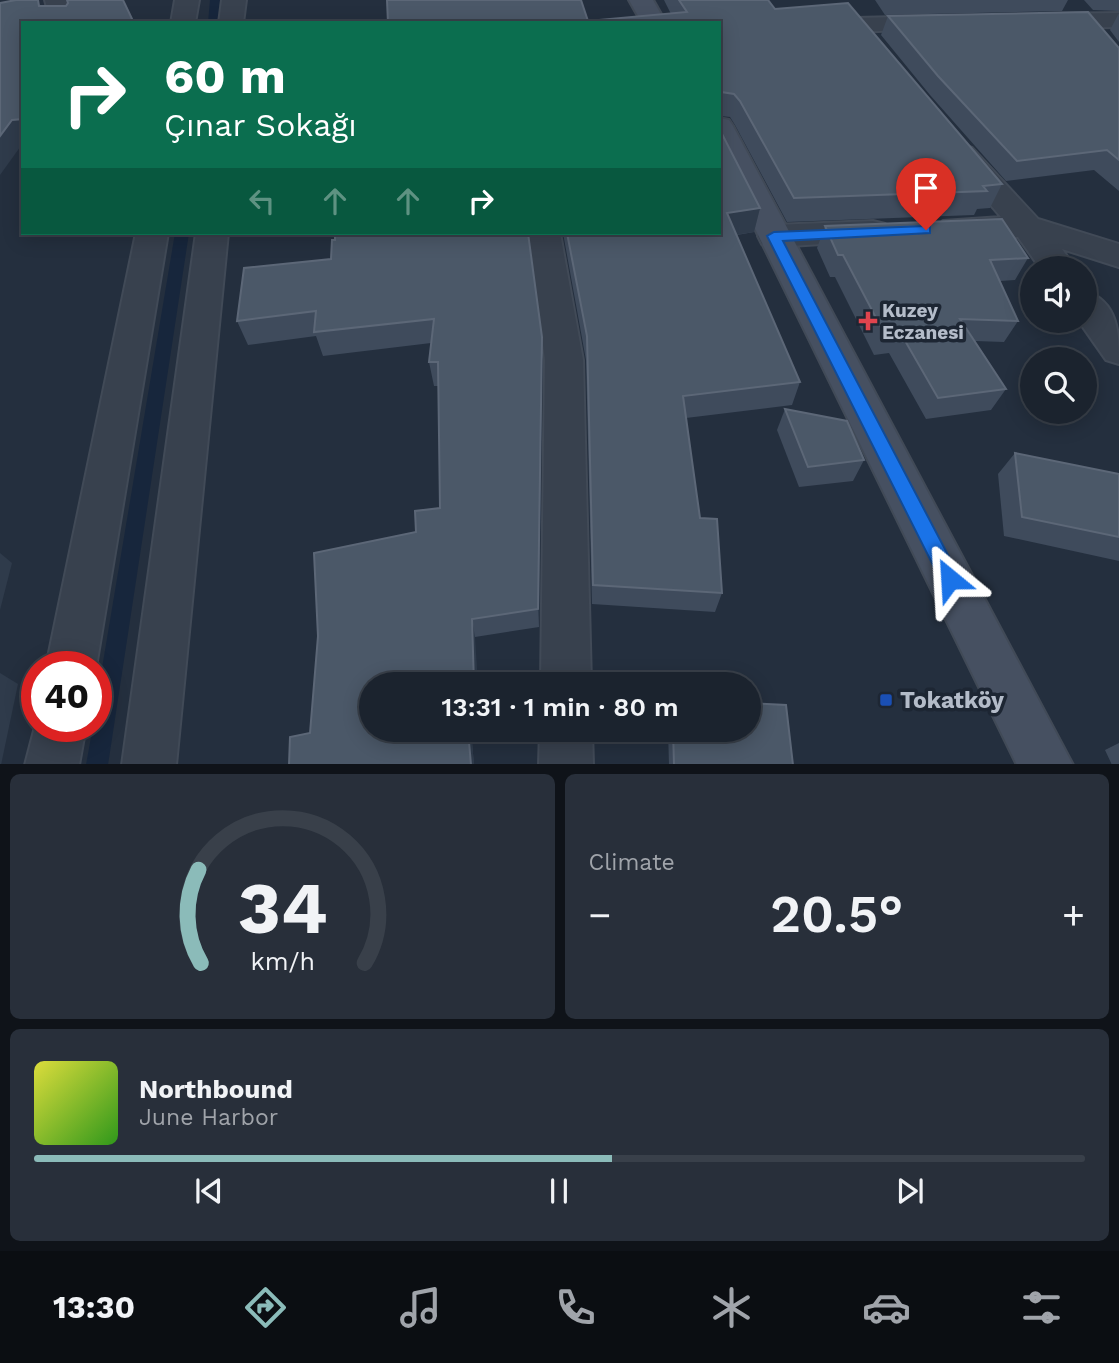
<!DOCTYPE html>
<html lang="en">
<head>
<meta charset="utf-8">
<style>
  :root { --surface:#1b232e; --page:#282f3a; --text:#f1f3f6; --muted:#a0a4aa; --line:#39404a; --accent:#8bbbb9 }
  body { margin:0; font-family:"Work Sans",sans-serif; background:var(--page); color:var(--text); height:100vh; display:flex; flex-direction:column; font-size:26px; white-space:nowrap }
  * { box-sizing:border-box; margin:0 }
  p { font-size:23px; color:var(--muted) }
  .icon { flex:none; width:38px; height:38px; fill:none; stroke:currentColor; stroke-width:2; stroke-linecap:round; stroke-linejoin:round }
  .map { position:relative; height:764px; overflow:hidden }
  .drawer { display:flex; flex-direction:column; gap:10px; padding:10px; background:#0f1319; flex:1 }
  .drawer>* { flex:none }
  .banner { position:absolute; left:21px; top:21px; width:700px; height:214px; border-radius:0px; box-shadow:0 4px 18px #0003,0 0 0 2px var(--line); background:#0b6e4f; color:#fff; overflow:hidden }
  .buttons { position:absolute; left:1020px; top:256px; display:grid; gap:14px }
  .buttons a { display:grid; place-items:center; width:77px; height:77px; border-radius:50%; background:var(--surface); box-shadow:0 4px 18px #0003,0 0 0 2px var(--line); font-size:35px }
  .speed { position:absolute; left:21px; top:651px; display:flex; gap:14px; font-size:35px; font-weight:700; text-align:center }
  .speed>* { display:grid; place-content:center; width:91px; height:91px; border-radius:50%; background:var(--surface); box-shadow:0 4px 18px #0003,0 0 0 2px var(--line); line-height:1 }
  .speed .limit { border:10px solid #d22; background:#fff; color:#111 }
  .pin { position:absolute; display:grid; place-items:center; width:60px; height:60px; color:#fff; margin:-72px -30px; border-radius:50% 50% 50% 0; rotate:-45deg; box-shadow:0 0 7px #0007 }
  .pin .icon { rotate:45deg }
  .me { position:absolute; width:77px; margin:-38px; rotate:333deg; stroke-linejoin:round; filter:drop-shadow(0 0 5px #0008) }
  .turn { display:flex; align-items:center; gap:24px; height:147px; padding:0 28px; font-size:32px }
  .turn .icon { width:91px; height:91px; stroke-width:2.5 }
  .turn b { display:block; font-size:49px; line-height:60px }
  .lanes { display:flex; align-items:center; height:66px; padding:0 28px; background:#0003; justify-content:center; gap:35px; direction:ltr }
  .lanes .off { opacity:.35 }
  .big { font-size:52px; font-weight:600; line-height:1.1 }
  .drawer .tile { flex:1; display:flex; flex-direction:column; justify-content:center; gap:10px; min-width:0; padding:0 24px; border-radius:10px; background:var(--page) }
  .drawer .dial { align-items:center; gap:0 }
  .dial svg { height:182px; overflow:visible; fill:none; stroke:var(--line); stroke-width:7; stroke-linecap:round; text-anchor:middle }
  .dial text { fill:var(--text); stroke:none }
  .song { display:flex; align-items:center; gap:21px }
  .cover { width:84px; height:84px; border-radius:10px; background:linear-gradient(135deg,hsl(60 70% 55%),hsl(110 70% 35%)) }
  .played { height:7px; border-radius:4px; background:linear-gradient(90deg,var(--accent) 55%,var(--line) 55%) }
  .keys { display:flex; justify-content:space-around; direction:ltr }
  .heat { display:flex; justify-content:space-between; align-items:center; font-size:38px; direction:ltr }
  .drawer .tiles { flex:1; display:grid; gap:10px; grid-template-columns:1fr 1fr }
  .tile:last-child { grid-column:span 2 }
  .trip { position:absolute; left:359px; top:672px; width:402px; height:70px; border-radius:35px; background:var(--surface); box-shadow:0 4px 18px #0003,0 0 0 2px var(--line); font-weight:600; line-height:70px; text-align:center }
  .menu { display:flex; height:112px; justify-content:space-around; align-items:center; background:#0b0e12; color:var(--muted) }
  .menu .icon { width:49px; height:49px }
  .menu .selected { color:var(--accent) }
  .menu b { font-size:32px; color:var(--text) }
  .map>svg:first-child { display:block }
</style>
</head>
<body>
<div class="map">
<svg width="1119" height="765" viewBox="0 0 1119 765">
  <rect width="100%" height="100%" fill="#242f3e"/>
  <g fill="none" stroke-linecap="round" stroke-linejoin="round">
    <g fill="#17263c" fill-rule="evenodd">
      <path d="M 210,0 L 220,0 L 218,23 L 208,23 Z"/>
      <path d="M 175,233 L 189,233 L 108,765 L 86,765 L 93,726 L 96,726 L 96,704 Z"/>
    </g>
    <g stroke="#414a57" stroke-width="4">
      <g id="street">
        <path d="M 45,0 L 69,0 L 75,23 L 51,23 Z"/>
        <path d="M 175,0 L 199,0 L 195,23 L 171,23 Z"/>
        <path d="M 222,0 L 246,0 L 243,23 L 219,23 Z"/>
        <path d="M 1119,13 L 1119,27 L 1044,28 L 1035,26 L 1032,21 L 1035,16 L 1044,14 Z"/>
        <path d="M 938,16 L 947,18 L 950,23 L 947,28 L 856,32 L 847,30 L 844,25 L 847,20 L 856,18 Z"/>
        <path d="M 962,145 L 972,148 L 1038,219 L 1119,244 L 1119,267 L 1062,249 L 1075,268 L 1040,268 L 1018,237 L 954,240 L 943,237 L 938,229 L 943,221 L 1001,217 L 947,154 L 952,148 Z"/>
        <path d="M 873,221 L 885,224 L 889,232 L 885,240 L 774,247 L 762,244 L 758,236 L 762,228 L 774,225 Z"/>
        <path d="M 136,233 L 168,233 L 96,667 L 46,667 Z"/>
        <path d="M 196,233 L 228,233 L 176,765 L 122,765 Z"/>
        <path d="M 528,233 L 560,233 L 583,360 L 591,684 L 541,684 L 545,360 Z"/>
        <path d="M 1085,291 C 1119,302 1119,334 1119,364 L 1106,360 L 1078,320 L 1085,320 Z"/>
        <path d="M 37,719 L 37,726 L 86,726 L 79,765 L 25,765 Z"/>
        <path d="M 540,730 L 592,730 L 593,765 L 539,765 Z"/>
      </g>
    </g>
    <g stroke="#414a57" stroke-width="4">
      <g id="secondary">
        <path d="M 629,0 L 653,0 L 666,23 L 642,23 Z"/>
        <path d="M 719,118 L 729,120 L 733,126 L 1073,765 L 1017,765 L 719,155 Z"/>
      </g>
    </g>
    <use href="#street" fill="#38414e" fill-rule="evenodd"/>
    <use href="#secondary" fill="#465061" fill-rule="evenodd"/>
  </g>
  <g fill="#3f4b5c">
    <path d="M 664,0 L 768,0 L 775,9 L 1002,184 L 990,208 L 977,209 L 974,215 L 787,222 L 735,125 L 730,117 L 721,116 L 721,132 L 760,208 L 754,232 L 737,235 L 800,382 L 792,405 L 686,418 L 700,518 L 722,593 L 715,612 L 592,604 L 586,360 L 563,233 L 719,233 L 588,21 L 671,14 Z"/>
    <path d="M 875,0 L 1068,0 L 1062,11 L 885,15 Z"/>
    <path d="M 1084,0 L 1119,0 L 1119,11 L 1093,10 Z"/>
    <path d="M 1119,13 L 1119,42 L 1110,30 Z"/>
    <path d="M 888,16 L 1119,48 L 1119,191 L 1094,170 L 1006,181 L 930,95 L 881,35 Z"/>
    <path d="M 825,226 L 1028,258 L 1015,280 L 1000,281 L 1018,321 L 1004,342 L 975,341 L 1006,389 L 991,410 L 926,419 L 889,353 L 874,355 L 835,277 L 830,277 L 817,248 Z"/>
    <path d="M 335,240 L 542,337 L 539,627 L 475,637 L 371,684 L 471,730 L 474,765 L 289,765 L 310,733 L 416,532 L 440,508 L 439,386 L 434,386 L 429,362 L 431,343 L 323,356 L 316,336 L 248,345 L 237,321 L 331,259 Z"/>
    <path d="M 785,409 L 864,460 L 853,481 L 799,487 L 777,430 Z"/>
    <path d="M 1015,453 L 1119,474 L 1119,561 L 1004,536 L 998,474 Z"/>
    <path d="M 668,730 L 749,730 L 793,765 L 669,765 Z"/>
    <path d="M 1119,743 L 1119,765 L 1112,765 L 1105,750 Z"/>
  </g>
  <g fill="#2f3b4b">
    <path d="M 23,119 L 23,143 L 0,175 L 0,136 L 12,120 Z"/>
    <path d="M 760,208 L 754,232 L 722,237 L 727,213 Z"/>
    <path d="M 542,337 L 542,360 L 539,627 L 538,609 Z"/>
    <path d="M 0,553 L 12,563 L 0,610 Z"/>
    <path d="M 472,619 L 475,637 L 478,684 L 474,684 Z"/>
    <path d="M 0,673 L 18,684 L 1,765 L 0,765 Z"/>
    <path d="M 468,730 L 471,730 L 474,765 L 471,765 Z"/>
  </g>
  <g fill="#4b5868" stroke="#5c6777" stroke-width="2">
    <path d="M 16,0 L 38,0 L 39,6 L 66,6 L 68,3 L 67,0 L 123,0 L 134,23 L 23,23 L 23,119 L 12,120 L 0,136 L 0,3 Z"/>
    <path d="M 387,0 L 581,0 L 588,21 L 687,12 L 679,0 L 768,0 L 775,9 L 848,3 L 1002,184 L 983,186 L 987,191 L 794,198 L 740,101 L 734,94 L 721,92 L 721,132 L 760,208 L 727,213 L 800,382 L 683,396 L 700,518 L 717,519 L 722,593 L 593,585 L 587,336 L 567,233 L 719,233 L 719,23 L 388,23 Z"/>
    <path d="M 1088,12 L 1119,48 L 1119,160 L 1107,150 L 1017,161 L 938,76 L 888,16 Z"/>
    <path d="M 1002,219 L 1028,258 L 990,260 L 1018,321 L 960,319 L 1006,389 L 938,398 L 900,332 L 884,333 L 843,255 L 838,255 L 825,226 Z"/>
    <path d="M 335,233 L 528,233 L 542,337 L 538,609 L 472,619 L 474,684 L 371,684 L 371,730 L 468,730 L 471,765 L 289,765 L 290,737 L 310,733 L 318,636 L 314,553 L 416,532 L 415,511 L 440,508 L 438,362 L 429,362 L 434,319 L 314,332 L 316,311 L 237,321 L 244,268 L 331,259 L 332,240 L 335,240 Z"/>
    <path d="M 785,409 L 847,421 L 864,460 L 808,467 Z"/>
    <path d="M 1015,453 L 1119,474 L 1119,537 L 1022,517 Z"/>
    <path d="M 749,703 L 786,705 L 793,765 L 674,765 L 673,730 L 749,730 Z"/>
  </g>
  <path fill="#1a73e8" stroke="#114b97" stroke-width="2" d="M 926,226 L 930,227 L 930,233 L 783,241 L 957,572 L 959,579 L 957,585 L 950,587 L 943,585 L 767,236 L 774,232 Z"/>
  <path fill="#e0444e" stroke="#1d2633" stroke-width="2.5" d="M864.5 310.5h7v7h7v7h-7v7h-7v-7h-7v-7h7z"/>
  <rect fill="#1a4fb4" stroke="#1d2633" stroke-width="2.5" x="879" y="693" width="14" height="14" rx="3.5"/>
  <g text-anchor="middle" dominant-baseline="central" stroke-width="7" stroke-linejoin="round" paint-order="stroke">
    <g font-size="19" font-weight="bold" fill="#b4bcc9" stroke="#1d2633" text-anchor="start">
      <text x="882" y="310">Kuzey<tspan x="882" dy="22">Eczanesi</tspan></text>
    </g>
    <g font-size="23" font-weight="bold" fill="#b4bcc9" stroke="#1d2633" text-anchor="start">
      <text x="900" y="700">Tokatköy</text>
    </g>
  </g>
</svg>
<div class="buttons">
<a><svg class="icon" aria-label="sound" viewBox="0 0 24 24"><path d="M4 9h4l5-4v14l-5-4H4zM17 9q2 3 0 6"/></svg></a>
<a><svg class="icon" aria-label="search" viewBox="0 0 24 24"><circle cx="10" cy="10" r="6"/><path d="M15 15l6 6"/></svg></a>
</div>
<div class="speed"><div class="limit">40</div></div>
<div class="pin" style="left:926px;top:230px;background:#d93025"><svg class="icon" aria-label="arrive" viewBox="0 0 24 24"><path d="M6 21V4h12l-3 4 3 4H6"/></svg></div>
<svg class="me" style="left:950px;top:579px" viewBox="-20 -20 40 40"><path d="M0-17L14 15 0 8-14 15z" fill="#1a73e8" stroke="#fff" stroke-width="4"/></svg>
<div class="trip">13:31 · 1 min · 80 m</div>
<div class="banner">
<div class="turn"><svg class="icon" aria-label="right" viewBox="0 0 24 24"><path d="M7 20v-9h11M14 6l5 5-5 5"/></svg><div><b>60 m</b>Çınar Sokağı</div></div>
<div class="lanes"><svg class="icon off" aria-label="left" viewBox="0 0 24 24"><path d="M17 20v-9H6M10 6l-5 5 5 5"/></svg><svg class="icon off" aria-label="ahead" viewBox="0 0 24 24"><path d="M12 20V5M6 11l6-6 6 6"/></svg><svg class="icon off" aria-label="ahead" viewBox="0 0 24 24"><path d="M12 20V5M6 11l6-6 6 6"/></svg><svg class="icon" aria-label="right" viewBox="0 0 24 24"><path d="M7 20v-9h11M14 6l5 5-5 5"/></svg></div>
</div>
</div>
<section class="drawer">
<div class="tiles">
<div class="tile dial"><svg viewBox="0 0 100 80">
<path d="M14 69A42 42 0 1 1 86 69"/>
<path d="M14 69A42 42 0 0 1 13 28" stroke="#8bbbb9"/>
<text x="50" y="56" font-size="32" font-weight="700">34</text>
<text x="50" y="72" font-size="11">km/h</text>
</svg></div>
<div class="tile"><p>Climate</p>
<div class="heat"><a>−</a><b class="big">20.5°</b><a>+</a></div>
</div>
<div class="tile">
<div class="song"><i class="cover"></i><div><b>Northbound</b><p>June Harbor</p></div></div>
<div class="played"></div>
<div class="keys"><svg class="icon" aria-label="previous" viewBox="0 0 24 24"><path d="M18 5L8 12l10 7zM5 5v14"/></svg><svg class="icon" aria-label="pause" viewBox="0 0 24 24"><path d="M8 5v14M16 5v14"/></svg><svg class="icon" aria-label="next" viewBox="0 0 24 24"><path d="M6 5l10 7-10 7zM19 5v14"/></svg></div>
</div>
</div>
</section>
<nav class="menu">
<b>13:30</b>
<svg class="icon selected" aria-label="directions" viewBox="0 0 24 24"><path d="M12 3l9 9-9 9-9-9zM9 14v-3h6M13 9l2 2-2 2"/></svg>
<svg class="icon" aria-label="music" viewBox="0 0 24 24"><path d="M9 18V5l10-2v13"/><circle cx="6" cy="18" r="3"/><circle cx="16" cy="16" r="3"/></svg>
<svg class="icon" aria-label="phone" viewBox="0 0 24 24"><path d="M5 4h4l2 5-3 2q2 4 5 5l2-3 5 2v4C11 20 4 13 5 4z"/></svg>
<svg class="icon" aria-label="climate" viewBox="0 0 24 24"><path d="M12 3v18M4 7l16 10M4 17L20 7"/></svg>
<svg class="icon" aria-label="car" viewBox="0 0 24 24"><path d="M5 17H2v-5l4-1 3-4h7l3 4 3 1v5h-3M9 17h6M6 11h13"/><circle cx="7" cy="17" r="2"/><circle cx="17" cy="17" r="2"/></svg>
<svg class="icon" aria-label="filters" viewBox="0 0 24 24"><path d="M4 7h16M4 17h16"/><circle cx="9" cy="7" r="2"/><circle cx="15" cy="17" r="2"/></svg>
</nav>
</body>
</html>
